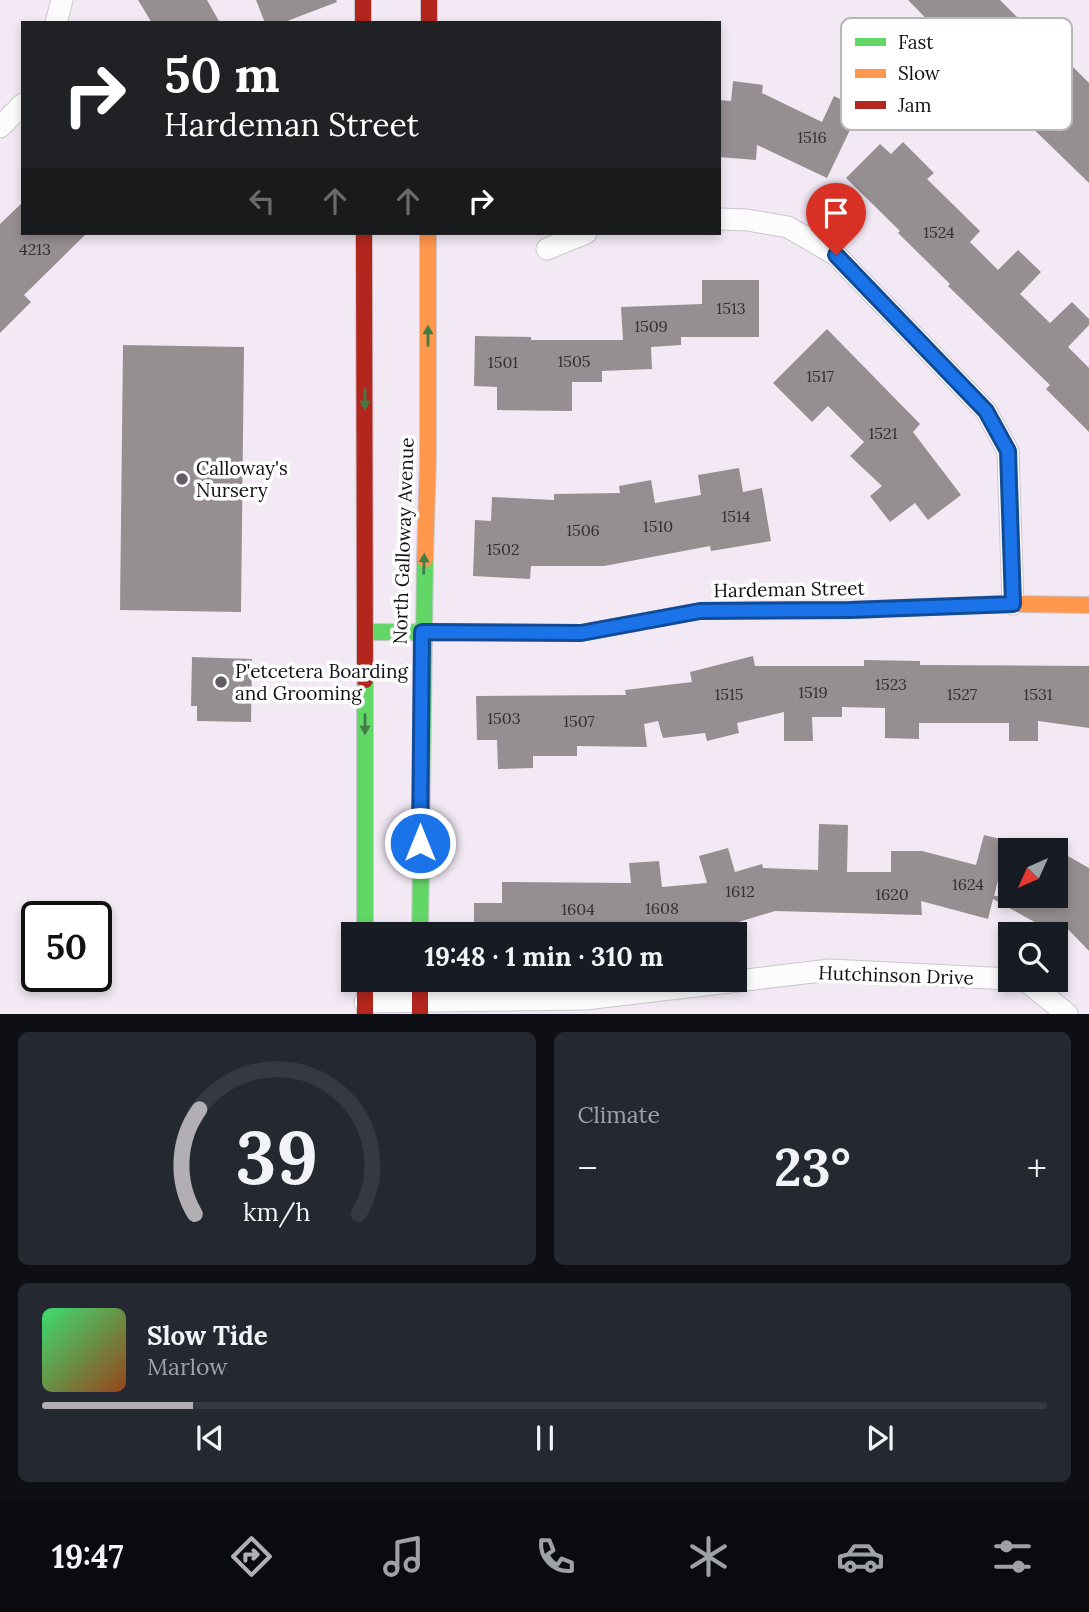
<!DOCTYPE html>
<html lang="en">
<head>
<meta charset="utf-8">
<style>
  :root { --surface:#171b24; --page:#242831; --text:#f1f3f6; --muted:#9ea1a6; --line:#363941; --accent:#b1afb4 }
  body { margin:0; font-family:Lora,serif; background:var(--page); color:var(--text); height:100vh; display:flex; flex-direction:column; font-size:26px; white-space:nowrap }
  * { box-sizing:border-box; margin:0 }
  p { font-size:23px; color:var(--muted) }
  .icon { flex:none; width:38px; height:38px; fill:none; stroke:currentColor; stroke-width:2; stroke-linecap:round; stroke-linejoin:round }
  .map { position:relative; height:1014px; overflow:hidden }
  .drawer { display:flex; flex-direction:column; gap:18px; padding:18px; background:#0d0f14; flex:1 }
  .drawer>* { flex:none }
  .hud { position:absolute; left:21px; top:21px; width:700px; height:214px; border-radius:0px; box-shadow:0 4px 10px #0003; background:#202124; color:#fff; overflow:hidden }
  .needle { width:46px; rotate:225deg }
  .tools { position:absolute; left:998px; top:838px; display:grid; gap:14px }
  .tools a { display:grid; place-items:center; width:70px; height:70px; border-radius:0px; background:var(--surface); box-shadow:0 4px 10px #0003; font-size:35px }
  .speed { position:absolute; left:21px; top:901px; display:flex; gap:14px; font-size:35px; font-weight:700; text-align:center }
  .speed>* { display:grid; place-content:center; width:91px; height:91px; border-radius:50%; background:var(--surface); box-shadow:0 4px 10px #0003; line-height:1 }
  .speed .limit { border:4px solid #111; border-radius:10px; background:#fff; color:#111 }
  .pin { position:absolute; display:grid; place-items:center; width:60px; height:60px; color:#fff; margin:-72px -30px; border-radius:50% 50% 50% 0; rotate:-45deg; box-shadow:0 0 7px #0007 }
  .pin .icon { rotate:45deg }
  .me { position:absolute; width:77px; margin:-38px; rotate:0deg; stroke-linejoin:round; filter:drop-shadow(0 0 5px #0008) }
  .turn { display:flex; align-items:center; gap:24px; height:147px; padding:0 28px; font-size:32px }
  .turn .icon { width:91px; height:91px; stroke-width:2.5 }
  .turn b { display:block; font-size:49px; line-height:60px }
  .lanes { display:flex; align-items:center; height:66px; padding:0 28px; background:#0003; justify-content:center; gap:35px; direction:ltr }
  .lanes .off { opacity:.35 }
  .big { font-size:52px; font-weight:700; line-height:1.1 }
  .drawer .widget { flex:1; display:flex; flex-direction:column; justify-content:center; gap:10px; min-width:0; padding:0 24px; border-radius:10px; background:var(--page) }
  .drawer .dial { align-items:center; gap:0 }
  .dial svg { height:182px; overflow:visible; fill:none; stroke:var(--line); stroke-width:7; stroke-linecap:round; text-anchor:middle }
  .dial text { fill:var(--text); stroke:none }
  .song { display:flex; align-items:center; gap:21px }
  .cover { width:84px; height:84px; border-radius:10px; background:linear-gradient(135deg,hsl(140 70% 55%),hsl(20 70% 35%)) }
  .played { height:7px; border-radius:4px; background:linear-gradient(90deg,var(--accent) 15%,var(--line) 15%) }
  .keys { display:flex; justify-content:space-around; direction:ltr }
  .heat { display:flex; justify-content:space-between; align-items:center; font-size:38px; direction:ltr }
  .drawer .tiles { flex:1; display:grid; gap:18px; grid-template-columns:1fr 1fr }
  .widget:last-child { grid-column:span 2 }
  .trip { position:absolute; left:341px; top:922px; width:406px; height:70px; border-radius:0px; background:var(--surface); box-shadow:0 4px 10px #0003; font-weight:700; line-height:70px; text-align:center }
  .dock { display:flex; height:112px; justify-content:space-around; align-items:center; background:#090b0e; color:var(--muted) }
  .dock .icon { width:49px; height:49px }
  .dock .selected { color:var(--accent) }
  .dock b { font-size:32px; color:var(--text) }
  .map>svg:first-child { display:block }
</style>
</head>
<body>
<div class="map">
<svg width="1089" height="1014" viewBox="0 0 1089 1014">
  <rect width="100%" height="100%" fill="#f2e9f4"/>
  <g fill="#968f91">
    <path d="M 138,0 L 207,0 L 220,23 L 152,23 Z"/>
    <path d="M 256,0 L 336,0 L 337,2 L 282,23 L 265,23 Z"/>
    <path d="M 908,0 L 1000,0 L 1046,46 L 1049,43 L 1089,83 L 1089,183 L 1018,114 L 1003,130 L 983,109 L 999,93 Z"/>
    <path d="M 733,81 L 763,85 L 762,93 L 822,122 L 834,96 L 860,109 L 827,178 L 757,145 L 756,160 L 719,157 L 719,100 L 731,101 Z"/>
    <path d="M 903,142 L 934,173 L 927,179 L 980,231 L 970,242 L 998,270 L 1018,250 L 1041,272 L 1020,294 L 1050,323 L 1072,302 L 1089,319 L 1089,325 L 1068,347 L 1089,368 L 1089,432 L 1046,389 L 1050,385 L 948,286 L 950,284 L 898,233 L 900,231 L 846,178 L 880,144 L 891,154 Z"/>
    <path d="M 23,202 L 23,233 L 87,233 L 24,295 L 31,302 L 0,333 L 0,224 Z"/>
    <path d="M 702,280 L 759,280 L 759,337 L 681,337 L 681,345 L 651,347 L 652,369 L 602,371 L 602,382 L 572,382 L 572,411 L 497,410 L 497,387 L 474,386 L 475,336 L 531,337 L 531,340 L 623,340 L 621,307 L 702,304 Z"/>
    <path d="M 827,329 L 920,424 L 913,432 L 961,495 L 928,520 L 915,503 L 890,522 L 870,496 L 882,486 L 850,456 L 864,442 L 828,406 L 812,422 L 773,383 Z"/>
    <path d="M 123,345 L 244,347 L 241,612 L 120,610 Z"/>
    <path d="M 739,468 L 743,492 L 762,488 L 771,541 L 711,551 L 710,546 L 604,566 L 531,566 L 530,579 L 473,576 L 475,520 L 491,521 L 492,497 L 554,500 L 554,494 L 620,493 L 619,486 L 651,480 L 655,503 L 701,495 L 698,475 Z"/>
    <path d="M 753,656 L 755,666 L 864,666 L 864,660 L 920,661 L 920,665 L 1089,666 L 1089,728 L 1038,721 L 1038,741 L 1009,741 L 1009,723 L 919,723 L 919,739 L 885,738 L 885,708 L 842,707 L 842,717 L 812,717 L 813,741 L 784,741 L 784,712 L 737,723 L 739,733 L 707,741 L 705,733 L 663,738 L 658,721 L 644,724 L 647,747 L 577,746 L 577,756 L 533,756 L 533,768 L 498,769 L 497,740 L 477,740 L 476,696 L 626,695 L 625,690 L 692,682 L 690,672 Z"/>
    <path d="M 192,657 L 252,659 L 251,722 L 197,721 L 197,706 L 191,706 Z"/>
    <path d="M 819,824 L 848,825 L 847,872 L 891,872 L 891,851 L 922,851 L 976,865 L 984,835 L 1008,841 L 994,896 L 1055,896 L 1055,875 L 1066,855 L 1089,868 L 1089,951 L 1065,926 L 1060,936 L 993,899 L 988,919 L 921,901 L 922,915 L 775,911 L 722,927 L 625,934 L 474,934 L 474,903 L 502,903 L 502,882 L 631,883 L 629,863 L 659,861 L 662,887 L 707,883 L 699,856 L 728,848 L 735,872 L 762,864 L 763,868 L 818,870 Z"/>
  </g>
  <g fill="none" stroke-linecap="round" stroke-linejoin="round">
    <g stroke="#ccc6ce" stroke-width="23">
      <g id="street">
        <path d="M 56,23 L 62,0"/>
        <path d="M 0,127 L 23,104"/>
        <path d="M 719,219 L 747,220 L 788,227 L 836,255 L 986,411 L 1008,451 L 1013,604"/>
        <path d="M 547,249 L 586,233"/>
        <path d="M 1025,980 L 1067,1014"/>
        <path d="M 365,1002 L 585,999 L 830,970 L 1010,979"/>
      </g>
    </g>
    <g stroke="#ccc6ce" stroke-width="18">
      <g id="fast">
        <path d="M 366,632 L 581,633 L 700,611 L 850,610 L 948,606"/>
        <path d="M 365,680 L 365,934"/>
        <path d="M 420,934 L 425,559"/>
      </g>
    </g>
    <g stroke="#ccc6ce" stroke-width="18">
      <g id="slow">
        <path d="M 425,559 L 428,458 L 428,233"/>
        <path d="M 948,606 L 1013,604 L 1089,605"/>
      </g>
    </g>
    <g stroke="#ccc6ce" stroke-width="18">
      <g id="jam">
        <path d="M 363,0 L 363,23"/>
        <path d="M 429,0 L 429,23"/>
        <path d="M 364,233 L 365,680"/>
        <path d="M 365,980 L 365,1014"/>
        <path d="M 420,980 L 420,1014"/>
      </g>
    </g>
    <use href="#street" stroke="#fdfcfd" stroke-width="21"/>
    <use href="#fast" stroke="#63d668" stroke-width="16"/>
    <use href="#slow" stroke="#ff974d" stroke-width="16"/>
    <use href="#jam" stroke="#b3261e" stroke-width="16"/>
  </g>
  <defs><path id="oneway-solid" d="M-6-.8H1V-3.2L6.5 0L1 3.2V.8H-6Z" transform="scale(1.75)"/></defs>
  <g fill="#407d44">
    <use href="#oneway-solid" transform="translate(428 336) rotate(-90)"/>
    <use href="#oneway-solid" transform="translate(365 399) rotate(90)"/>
    <use href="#oneway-solid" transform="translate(424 564) rotate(-88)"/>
    <use href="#oneway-solid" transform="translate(365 724) rotate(90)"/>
  </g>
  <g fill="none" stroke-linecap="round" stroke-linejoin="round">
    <g stroke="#114b97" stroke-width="18">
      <path id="route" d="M 420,843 L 422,632 L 581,633 L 700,611 L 850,610 L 1013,604 L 1008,451 L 986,411 L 836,255"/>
    </g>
    <use href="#route" stroke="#1a73e8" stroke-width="12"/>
  </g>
  <g fill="#625c64" stroke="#fff" stroke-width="2.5">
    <circle cx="182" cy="479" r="7"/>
    <circle cx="221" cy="682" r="7"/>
  </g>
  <g text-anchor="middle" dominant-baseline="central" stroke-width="7" stroke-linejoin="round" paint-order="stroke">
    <g font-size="16" fill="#353036">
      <text x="812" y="137">1516</text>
      <text x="939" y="232">1524</text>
      <text x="35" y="249">4213</text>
      <text x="731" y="308">1513</text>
      <text x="651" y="326">1509</text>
      <text x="574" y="361">1505</text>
      <text x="503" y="362">1501</text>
      <text x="820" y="376">1517</text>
      <text x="883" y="433">1521</text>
      <text x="736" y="516">1514</text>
      <text x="658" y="526">1510</text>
      <text x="583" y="530">1506</text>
      <text x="503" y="549">1502</text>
      <text x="891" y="684">1523</text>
      <text x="813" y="692">1519</text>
      <text x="729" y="694">1515</text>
      <text x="962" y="694">1527</text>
      <text x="1038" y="694">1531</text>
      <text x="504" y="718">1503</text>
      <text x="579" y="721">1507</text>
      <text x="968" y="884">1624</text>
      <text x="740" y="891">1612</text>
      <text x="892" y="894">1620</text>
      <text x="662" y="908">1608</text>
      <text x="578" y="909">1604</text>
    </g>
    <g font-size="19" fill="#151017" stroke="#fff" text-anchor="start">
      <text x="196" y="468">Calloway's<tspan x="196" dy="22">Nursery</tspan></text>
      <text x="235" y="671">P'etcetera Boarding<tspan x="235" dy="22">and Grooming</tspan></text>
    </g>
    <g font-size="19" fill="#151017" stroke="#fff">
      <text transform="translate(403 541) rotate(-88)">North Galloway Avenue</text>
      <text transform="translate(789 589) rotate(-1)">Hardeman Street</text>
      <text transform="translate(896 975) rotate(2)">Hutchinson Drive</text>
    </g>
  </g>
  <rect x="841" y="18" width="231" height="112" rx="10" fill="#fff" stroke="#b9b7b9" stroke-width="2"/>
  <rect x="855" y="38" width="31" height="8" fill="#63d668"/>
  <rect x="855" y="69" width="31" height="9" fill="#ff974d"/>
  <rect x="855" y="101" width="31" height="8" fill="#b3261e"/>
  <g font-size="19" fill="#151017">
    <text x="898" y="49">Fast</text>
    <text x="898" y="80">Slow</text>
    <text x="898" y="112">Jam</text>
  </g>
</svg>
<div class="tools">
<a><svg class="needle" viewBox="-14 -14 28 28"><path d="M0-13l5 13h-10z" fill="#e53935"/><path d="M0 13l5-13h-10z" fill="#9ea1a6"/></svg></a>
<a><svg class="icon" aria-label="search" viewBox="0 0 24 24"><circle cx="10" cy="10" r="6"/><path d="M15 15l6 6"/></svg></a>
</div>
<div class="speed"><div class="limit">50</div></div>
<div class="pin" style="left:836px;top:255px;background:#d93025"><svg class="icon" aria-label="arrive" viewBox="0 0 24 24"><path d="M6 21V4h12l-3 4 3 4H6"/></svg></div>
<svg class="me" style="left:420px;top:843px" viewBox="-20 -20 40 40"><circle r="17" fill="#1a73e8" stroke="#fff" stroke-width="3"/><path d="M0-11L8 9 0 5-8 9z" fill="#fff"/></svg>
<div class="trip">19:48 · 1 min · 310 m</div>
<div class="hud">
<div class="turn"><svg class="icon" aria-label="right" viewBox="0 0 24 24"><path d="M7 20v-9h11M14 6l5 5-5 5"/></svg><div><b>50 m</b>Hardeman Street</div></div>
<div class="lanes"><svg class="icon off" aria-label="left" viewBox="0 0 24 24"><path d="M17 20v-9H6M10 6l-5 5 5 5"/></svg><svg class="icon off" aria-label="ahead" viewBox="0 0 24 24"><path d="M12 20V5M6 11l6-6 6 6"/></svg><svg class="icon off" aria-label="ahead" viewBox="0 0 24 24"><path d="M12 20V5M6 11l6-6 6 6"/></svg><svg class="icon" aria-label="right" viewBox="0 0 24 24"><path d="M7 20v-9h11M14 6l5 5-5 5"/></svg></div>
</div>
</div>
<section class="drawer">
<div class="tiles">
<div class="widget dial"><svg viewBox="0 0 100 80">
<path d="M14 69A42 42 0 1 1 86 69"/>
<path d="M14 69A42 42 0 0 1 16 23" stroke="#b1afb4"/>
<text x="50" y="56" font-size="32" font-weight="700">39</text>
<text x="50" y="72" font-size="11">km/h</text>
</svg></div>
<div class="widget"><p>Climate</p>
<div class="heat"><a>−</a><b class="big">23°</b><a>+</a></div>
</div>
<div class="widget">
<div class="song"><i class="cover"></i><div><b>Slow Tide</b><p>Marlow</p></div></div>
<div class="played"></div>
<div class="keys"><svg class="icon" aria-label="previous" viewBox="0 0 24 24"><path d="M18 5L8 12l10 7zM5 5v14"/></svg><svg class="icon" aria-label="pause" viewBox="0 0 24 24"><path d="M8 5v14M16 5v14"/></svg><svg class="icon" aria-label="next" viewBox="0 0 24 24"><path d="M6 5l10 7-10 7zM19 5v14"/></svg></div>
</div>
</div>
</section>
<nav class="dock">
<b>19:47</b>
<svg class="icon selected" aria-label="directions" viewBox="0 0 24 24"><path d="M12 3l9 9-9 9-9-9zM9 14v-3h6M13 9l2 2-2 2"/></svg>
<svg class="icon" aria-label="music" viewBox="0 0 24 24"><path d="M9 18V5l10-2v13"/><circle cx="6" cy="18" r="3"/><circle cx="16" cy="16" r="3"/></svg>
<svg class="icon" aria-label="phone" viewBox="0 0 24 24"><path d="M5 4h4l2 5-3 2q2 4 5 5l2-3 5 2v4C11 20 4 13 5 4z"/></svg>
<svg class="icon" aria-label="climate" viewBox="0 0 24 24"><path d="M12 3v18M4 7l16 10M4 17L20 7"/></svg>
<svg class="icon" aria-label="car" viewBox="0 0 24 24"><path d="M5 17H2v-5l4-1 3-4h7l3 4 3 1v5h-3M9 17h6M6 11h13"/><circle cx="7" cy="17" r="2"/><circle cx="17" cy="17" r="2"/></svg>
<svg class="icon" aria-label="filters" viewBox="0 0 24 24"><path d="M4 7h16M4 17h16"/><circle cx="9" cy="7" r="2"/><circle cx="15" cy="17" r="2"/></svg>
</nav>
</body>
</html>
